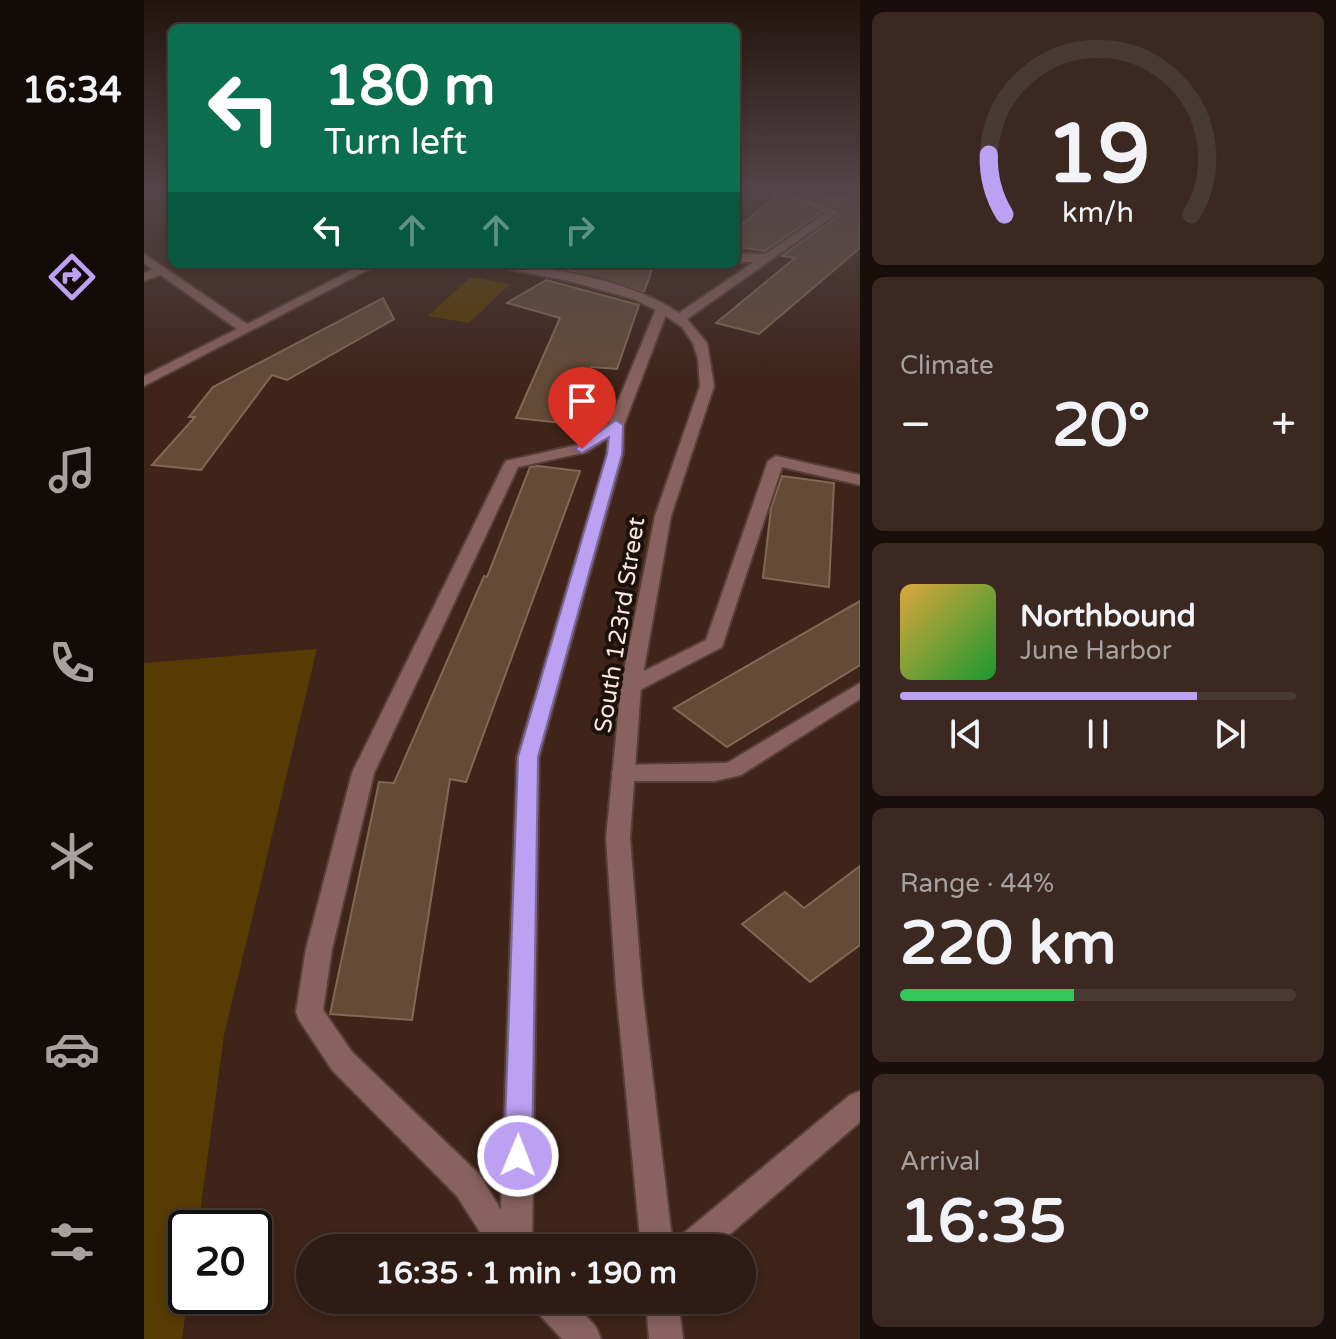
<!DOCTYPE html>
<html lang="en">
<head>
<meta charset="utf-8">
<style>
  :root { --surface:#2e1b13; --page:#3a2821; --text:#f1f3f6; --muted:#a7a1a0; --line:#493933; --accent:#bca0f2 }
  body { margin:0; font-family:"Varela Round",sans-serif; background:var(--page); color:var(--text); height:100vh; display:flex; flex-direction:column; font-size:30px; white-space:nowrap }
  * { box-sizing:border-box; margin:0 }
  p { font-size:26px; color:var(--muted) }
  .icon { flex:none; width:44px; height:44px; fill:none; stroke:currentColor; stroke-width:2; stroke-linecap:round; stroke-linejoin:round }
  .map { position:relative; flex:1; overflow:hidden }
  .sheet { display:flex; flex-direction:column; gap:12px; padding:12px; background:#190f0a; width:476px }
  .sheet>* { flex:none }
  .guide { position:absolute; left:24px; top:24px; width:572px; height:244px; border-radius:12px; box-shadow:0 4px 12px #0003,0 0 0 2px var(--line); background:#0b6e4f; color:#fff; overflow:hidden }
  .speed { position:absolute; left:24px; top:1210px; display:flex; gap:16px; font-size:40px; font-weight:700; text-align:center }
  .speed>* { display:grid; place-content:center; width:104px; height:104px; border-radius:50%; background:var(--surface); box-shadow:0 4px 12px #0003,0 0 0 2px var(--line); line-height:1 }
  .speed .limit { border:4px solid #111; border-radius:12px; background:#fff; color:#111 }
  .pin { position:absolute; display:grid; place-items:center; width:68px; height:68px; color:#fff; margin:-82px -34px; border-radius:50% 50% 50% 0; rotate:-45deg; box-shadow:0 0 8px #0007 }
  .pin .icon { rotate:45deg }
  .me { position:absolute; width:88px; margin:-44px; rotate:1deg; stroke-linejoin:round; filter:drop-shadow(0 0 6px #0008) }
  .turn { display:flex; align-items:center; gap:28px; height:168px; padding:0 24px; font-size:36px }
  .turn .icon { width:104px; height:104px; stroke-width:2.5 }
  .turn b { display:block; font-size:56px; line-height:68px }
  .lanes { display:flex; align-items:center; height:76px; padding:0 24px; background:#0003; justify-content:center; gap:40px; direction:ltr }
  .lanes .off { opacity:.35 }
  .big { font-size:60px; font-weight:700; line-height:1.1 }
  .sheet .card { flex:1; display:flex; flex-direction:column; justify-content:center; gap:12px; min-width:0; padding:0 28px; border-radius:12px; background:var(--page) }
  .sheet .dial { align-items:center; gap:0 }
  .dial svg { height:208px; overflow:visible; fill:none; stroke:var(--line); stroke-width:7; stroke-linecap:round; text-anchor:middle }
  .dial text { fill:var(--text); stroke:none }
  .song { display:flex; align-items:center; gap:24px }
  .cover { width:96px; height:96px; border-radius:12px; background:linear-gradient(135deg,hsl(40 70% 55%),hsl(130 70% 35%)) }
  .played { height:8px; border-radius:4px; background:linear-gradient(90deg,var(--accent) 75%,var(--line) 75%) }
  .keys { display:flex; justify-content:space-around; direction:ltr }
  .heat { display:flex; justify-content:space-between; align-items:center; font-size:44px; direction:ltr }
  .charge { height:12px; border-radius:6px; background:linear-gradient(90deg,#34c759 44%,var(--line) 0) }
  .trip { position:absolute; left:152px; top:1234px; width:460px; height:80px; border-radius:40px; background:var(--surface); box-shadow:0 4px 12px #0003,0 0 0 2px var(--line); font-weight:700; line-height:80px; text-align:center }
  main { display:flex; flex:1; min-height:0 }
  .tab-bar { display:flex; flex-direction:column; width:144px; justify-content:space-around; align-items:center; background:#120b08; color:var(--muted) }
  .tab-bar .icon { width:56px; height:56px }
  .tab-bar .current { color:var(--accent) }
  .tab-bar b { font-size:36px; color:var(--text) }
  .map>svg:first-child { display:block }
</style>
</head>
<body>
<main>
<nav class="tab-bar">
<b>16:34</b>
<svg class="icon current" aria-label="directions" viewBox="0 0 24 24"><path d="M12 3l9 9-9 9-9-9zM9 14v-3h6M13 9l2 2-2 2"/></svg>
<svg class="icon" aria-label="music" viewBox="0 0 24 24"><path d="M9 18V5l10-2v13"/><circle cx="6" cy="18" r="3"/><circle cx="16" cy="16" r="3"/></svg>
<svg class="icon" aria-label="phone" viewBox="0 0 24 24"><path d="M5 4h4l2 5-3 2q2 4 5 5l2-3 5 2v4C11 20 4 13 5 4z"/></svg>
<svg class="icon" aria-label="climate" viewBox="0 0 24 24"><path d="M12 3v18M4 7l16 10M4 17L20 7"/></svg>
<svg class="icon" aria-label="car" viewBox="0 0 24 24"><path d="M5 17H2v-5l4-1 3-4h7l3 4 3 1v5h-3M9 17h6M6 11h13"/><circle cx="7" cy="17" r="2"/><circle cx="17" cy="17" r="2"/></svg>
<svg class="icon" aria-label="filters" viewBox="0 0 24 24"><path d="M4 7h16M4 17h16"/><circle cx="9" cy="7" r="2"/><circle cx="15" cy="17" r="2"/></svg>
</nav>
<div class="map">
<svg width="716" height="1339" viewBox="0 0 716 1339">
  <rect width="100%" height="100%" fill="#3e2419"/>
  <g fill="#563b02">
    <path d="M 327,277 L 366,284 L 325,323 L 284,316 Z"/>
    <path d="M 173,649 L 80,1035 L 54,1228 L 42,1228 L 42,1296 L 44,1296 L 38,1339 L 0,1339 L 0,663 Z"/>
  </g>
  <g fill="#634b38" stroke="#826955" stroke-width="2">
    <path d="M 631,197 L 676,213 L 621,251 L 592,247 L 592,229 Z"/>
    <path d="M 670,199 L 693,207 L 716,200 L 716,248 L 615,334 L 572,323 L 651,258 L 638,256 L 698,213 Z"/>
    <path d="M 429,264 L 510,264 L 500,292 L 420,269 Z"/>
    <path d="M 402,280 L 495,305 L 473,369 L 447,367 L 426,424 L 372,418 L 416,318 L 363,303 Z"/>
    <path d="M 239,298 L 250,319 L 143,380 L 128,375 L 57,470 L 8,465 L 51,417 L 45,417 L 69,387 Z"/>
    <path d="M 394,466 L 436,471 L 322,782 L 306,779 L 268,1020 L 186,1014 L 235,782 L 250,783 L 340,576 L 343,577 L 386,467 Z"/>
    <path d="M 638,476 L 690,483 L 685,587 L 619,578 L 627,508 Z"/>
    <path d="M 716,601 L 716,665 L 583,747 L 530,708 Z"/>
    <path d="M 716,866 L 716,945 L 666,982 L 598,924 L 641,892 L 660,908 Z"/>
  </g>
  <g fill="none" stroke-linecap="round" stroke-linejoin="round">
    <g stroke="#583f35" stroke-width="4">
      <g id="lane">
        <path d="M 592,191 L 597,191 L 597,192 L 592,195 Z"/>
        <path d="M 623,191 L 640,191 L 695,212 L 686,214 Z"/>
        <path d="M 592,254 L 623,254 L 629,258 L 623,262 L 592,262 Z"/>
        <path d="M 17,266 L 23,270 L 21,273 L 0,281 L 0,273 Z"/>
        <path d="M 518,305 L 524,309 L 480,425 L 479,454 L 395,757 L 388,1248 L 346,1248 L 313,1196 L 188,1070 L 155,1020 L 152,1012 L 162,949 L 208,773 L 360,464 L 362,461 L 433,445 L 465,423 L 512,309 ZM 464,438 L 463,454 L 373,757 L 357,1210 L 335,1174 L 208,1052 L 179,1010 L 188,949 L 230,773 L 374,467 L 443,452 Z"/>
        <path d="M 632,456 L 716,475 L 716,485 L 638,467 L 578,647 L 494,691 L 480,691 L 477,686 L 480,681 L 562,640 L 624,461 Z"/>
        <path d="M 716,683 L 716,699 L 597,775 L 571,781 L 479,781 L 471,779 L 468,773 L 471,767 L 479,765 L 583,763 Z"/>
        <path d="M 389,1300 L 427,1300 L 452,1327 L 457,1339 L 418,1339 L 393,1312 Z"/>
      </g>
    </g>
    <g stroke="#583f35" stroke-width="4">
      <g id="street">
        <path d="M 656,191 L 673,191 L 692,198 L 716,191 L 716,197 L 692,204 Z"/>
        <path d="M 686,210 L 695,212 L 543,319 L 563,343 L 570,386 L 527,516 L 497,686 L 486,838 L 498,988 L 529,1248 L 497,1248 L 472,988 L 462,838 L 477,686 L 511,516 L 556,386 L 554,359 L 549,343 L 538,327 L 516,312 L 489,299 L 429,282 L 340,264 C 398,264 487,280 535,313 Z"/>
        <path d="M 0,254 L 103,324 L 220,264 L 235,264 L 0,386 L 0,376 L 93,329 L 0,263 Z"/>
        <path d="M 716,1091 L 716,1122 L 570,1248 L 530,1248 L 535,1237 L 706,1095 Z"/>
        <path d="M 502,1300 L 534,1300 L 539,1339 L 505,1339 Z"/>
      </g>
    </g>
    <use href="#lane" fill="#87625f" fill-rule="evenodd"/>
    <use href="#street" fill="#87625f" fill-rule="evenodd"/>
  </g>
  <linearGradient id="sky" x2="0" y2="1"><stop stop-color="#22140e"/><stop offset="0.5" stop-color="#524549"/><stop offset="1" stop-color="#524549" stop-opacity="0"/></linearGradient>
  <rect width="716" height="379" fill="url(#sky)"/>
  <path fill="#bca0f2" stroke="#7a689d" stroke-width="2" d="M 472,420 L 479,425 L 478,454 L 394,757 L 388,1156 L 384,1165 L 374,1169 L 364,1165 L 360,1156 L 374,757 L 463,454 L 465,437 L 438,453 L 431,449 Z"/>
  <g text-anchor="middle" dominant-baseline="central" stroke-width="8" stroke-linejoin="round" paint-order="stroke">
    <g font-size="24" fill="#f8e6df" stroke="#1d110c">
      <text transform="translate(476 625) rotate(-81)">South 123rd Street</text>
    </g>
  </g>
</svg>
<div class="speed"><div class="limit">20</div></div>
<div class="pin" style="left:438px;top:449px;background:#d93025"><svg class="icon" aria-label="arrive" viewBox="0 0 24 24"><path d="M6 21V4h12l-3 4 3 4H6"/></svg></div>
<svg class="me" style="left:374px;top:1156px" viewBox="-20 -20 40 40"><circle r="17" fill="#bca0f2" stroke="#fff" stroke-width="3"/><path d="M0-11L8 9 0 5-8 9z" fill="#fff"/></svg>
<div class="trip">16:35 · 1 min · 190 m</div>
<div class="guide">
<div class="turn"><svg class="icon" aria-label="left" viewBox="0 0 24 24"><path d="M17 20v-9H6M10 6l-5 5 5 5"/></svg><div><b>180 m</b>Turn left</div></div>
<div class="lanes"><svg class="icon" aria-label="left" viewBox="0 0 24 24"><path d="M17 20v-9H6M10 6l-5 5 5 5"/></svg><svg class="icon off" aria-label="ahead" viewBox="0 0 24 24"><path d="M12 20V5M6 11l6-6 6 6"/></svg><svg class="icon off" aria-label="ahead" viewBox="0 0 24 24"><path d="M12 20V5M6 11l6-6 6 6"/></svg><svg class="icon off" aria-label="right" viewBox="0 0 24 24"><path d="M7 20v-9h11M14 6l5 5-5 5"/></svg></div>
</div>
</div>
<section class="sheet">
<div class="card dial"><svg viewBox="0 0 100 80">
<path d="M14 69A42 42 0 1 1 86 69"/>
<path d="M14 69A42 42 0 0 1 8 46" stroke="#bca0f2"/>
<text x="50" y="56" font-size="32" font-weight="700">19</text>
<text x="50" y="72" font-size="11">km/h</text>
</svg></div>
<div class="card"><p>Climate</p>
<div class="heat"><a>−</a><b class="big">20°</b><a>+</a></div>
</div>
<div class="card">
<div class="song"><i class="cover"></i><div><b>Northbound</b><p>June Harbor</p></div></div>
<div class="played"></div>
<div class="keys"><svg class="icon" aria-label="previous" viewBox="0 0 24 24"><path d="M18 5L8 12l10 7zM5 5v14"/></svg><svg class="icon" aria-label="pause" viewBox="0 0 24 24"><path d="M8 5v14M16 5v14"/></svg><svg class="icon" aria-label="next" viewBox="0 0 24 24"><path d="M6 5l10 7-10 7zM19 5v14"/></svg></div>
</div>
<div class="card"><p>Range · 44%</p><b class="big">220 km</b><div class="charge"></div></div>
<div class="card"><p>Arrival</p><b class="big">16:35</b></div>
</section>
</main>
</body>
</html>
